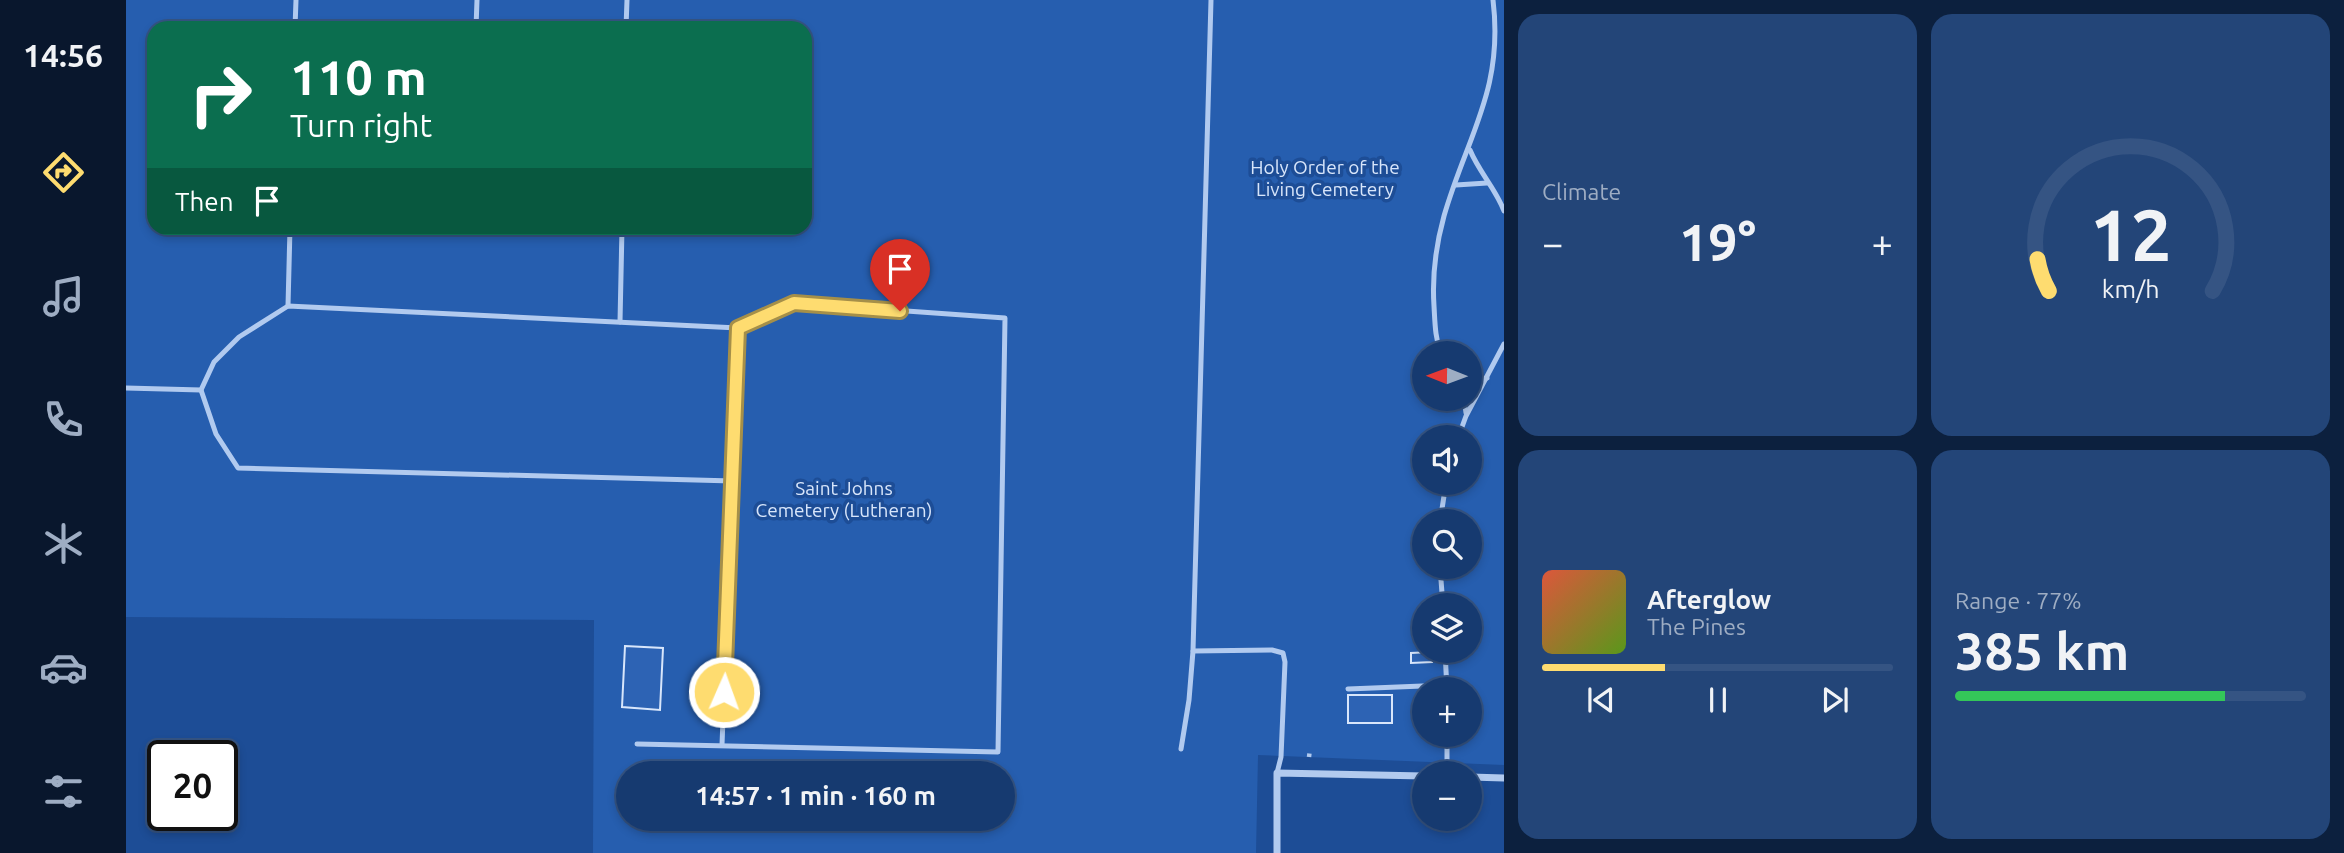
<!DOCTYPE html>
<html lang="en">
<head>
<meta charset="utf-8">
<style>
  :root { --surface:#163a70; --page:#234578; --text:#f1f3f6; --muted:#9eadc3; --line:#355483; --accent:#fedc70 }
  body { margin:0; font-family:Ubuntu,sans-serif; background:var(--page); color:var(--text); height:100vh; display:flex; flex-direction:column; font-size:26px; white-space:nowrap }
  * { box-sizing:border-box; margin:0 }
  p { font-size:23px; color:var(--muted) }
  .icon { flex:none; width:38px; height:38px; fill:none; stroke:currentColor; stroke-width:2; stroke-linecap:round; stroke-linejoin:round }
  .map { position:relative; flex:1; overflow:hidden }
  .details { display:flex; flex-direction:column; gap:14px; padding:14px; background:#0c203e; width:840px }
  .details>* { flex:none }
  .guide { position:absolute; left:21px; top:21px; width:665px; height:214px; border-radius:21px; box-shadow:0 4px 10px #0003,0 0 0 2px var(--line); background:#0b6e4f; color:#fff; overflow:hidden }
  .needle { width:46px; rotate:271deg }
  .buttons { position:absolute; left:1286px; top:341px; display:grid; gap:14px }
  .buttons a { display:grid; place-items:center; width:70px; height:70px; border-radius:50%; background:var(--surface); box-shadow:0 4px 10px #0003,0 0 0 2px var(--line); font-size:35px }
  .speed { position:absolute; left:21px; top:740px; display:flex; gap:14px; font-size:35px; font-weight:700; text-align:center }
  .speed>* { display:grid; place-content:center; width:91px; height:91px; border-radius:50%; background:var(--surface); box-shadow:0 4px 10px #0003,0 0 0 2px var(--line); line-height:1 }
  .speed .limit { border:4px solid #111; border-radius:10px; background:#fff; color:#111 }
  .pin { position:absolute; display:grid; place-items:center; width:60px; height:60px; color:#fff; margin:-72px -30px; border-radius:50% 50% 50% 0; rotate:-45deg; box-shadow:0 0 7px #0007 }
  .pin .icon { rotate:45deg }
  .me { position:absolute; width:77px; margin:-38px; rotate:2deg; stroke-linejoin:round; filter:drop-shadow(0 0 5px #0008) }
  .turn { display:flex; align-items:center; gap:24px; height:147px; padding:0 28px; font-size:32px }
  .turn .icon { width:91px; height:91px; stroke-width:2.5 }
  .turn b { display:block; font-size:49px; line-height:60px }
  .then { display:flex; align-items:center; height:66px; padding:0 28px; background:#0003; gap:14px; font-size:26px }
  .big { font-size:52px; font-weight:600; line-height:1.1 }
  .details .widget { flex:1; display:flex; flex-direction:column; justify-content:center; gap:10px; min-width:0; padding:0 24px; border-radius:21px; background:var(--page) }
  .details .dial { align-items:center; gap:0 }
  .dial svg { height:182px; overflow:visible; fill:none; stroke:var(--line); stroke-width:7; stroke-linecap:round; text-anchor:middle }
  .dial text { fill:var(--text); stroke:none }
  .song { display:flex; align-items:center; gap:21px }
  .cover { width:84px; height:84px; border-radius:10px; background:linear-gradient(135deg,hsl(10 70% 55%),hsl(90 70% 35%)) }
  .played { height:7px; border-radius:4px; background:linear-gradient(90deg,var(--accent) 35%,var(--line) 35%) }
  .keys { display:flex; justify-content:space-around; direction:ltr }
  .heat { display:flex; justify-content:space-between; align-items:center; font-size:38px; direction:ltr }
  .charge { height:10px; border-radius:5px; background:linear-gradient(90deg,#34c759 77%,var(--line) 0) }
  .details .tiles { flex:1; display:grid; gap:14px; grid-template-columns:repeat(2,1fr) }
  .trip { position:absolute; left:490px; top:761px; width:399px; height:70px; border-radius:35px; background:var(--surface); box-shadow:0 4px 10px #0003,0 0 0 2px var(--line); font-weight:600; line-height:70px; text-align:center }
  main { display:flex; flex:1; min-height:0 }
  .dock { display:flex; flex-direction:column; width:126px; justify-content:space-around; align-items:center; background:#09172d; color:var(--muted) }
  .dock .icon { width:49px; height:49px }
  .dock .current { color:var(--accent) }
  .dock b { font-size:32px; color:var(--text) }
  .map>svg:first-child { display:block }
</style>
</head>
<body>
<main>
<nav class="dock">
<b>14:56</b>
<svg class="icon current" aria-label="directions" viewBox="0 0 24 24"><path d="M12 3l9 9-9 9-9-9zM9 14v-3h6M13 9l2 2-2 2"/></svg>
<svg class="icon" aria-label="music" viewBox="0 0 24 24"><path d="M9 18V5l10-2v13"/><circle cx="6" cy="18" r="3"/><circle cx="16" cy="16" r="3"/></svg>
<svg class="icon" aria-label="phone" viewBox="0 0 24 24"><path d="M5 4h4l2 5-3 2q2 4 5 5l2-3 5 2v4C11 20 4 13 5 4z"/></svg>
<svg class="icon" aria-label="climate" viewBox="0 0 24 24"><path d="M12 3v18M4 7l16 10M4 17L20 7"/></svg>
<svg class="icon" aria-label="car" viewBox="0 0 24 24"><path d="M5 17H2v-5l4-1 3-4h7l3 4 3 1v5h-3M9 17h6M6 11h13"/><circle cx="7" cy="17" r="2"/><circle cx="17" cy="17" r="2"/></svg>
<svg class="icon" aria-label="filters" viewBox="0 0 24 24"><path d="M4 7h16M4 17h16"/><circle cx="9" cy="7" r="2"/><circle cx="15" cy="17" r="2"/></svg>
</nav>
<div class="map">
<svg width="1378" height="853" viewBox="0 0 1378 853">
  <rect width="100%" height="100%" fill="#1d4d96"/>
  <path fill="#265eaf" fill-rule="evenodd" d="M 0,0 L 1378,0 L 1378,765 L 1132,755 L 1130,853 L 467,853 L 468,620 L 0,617 ZM 28,28 L 679,28 L 679,228 L 28,228 ZM 1298,354 L 1344,354 L 1344,399 L 1298,399 ZM 1298,438 L 1344,438 L 1344,483 L 1298,483 ZM 1298,522 L 1344,522 L 1344,567 L 1298,567 ZM 1298,606 L 1344,606 L 1344,651 L 1298,651 ZM 1298,690 L 1344,690 L 1344,735 L 1298,735 ZM 502,774 L 877,774 L 877,819 L 502,819 Z"/>
  <g fill="#2d63b4" stroke="#d8e6fb" stroke-width="2">
    <path d="M 499,646 L 537,648 L 534,710 L 496,707 Z"/>
    <path d="M 1305,652 L 1306,662 L 1285,663 L 1285,653 Z"/>
    <rect x="1222" y="695" width="44" height="28"/>
  </g>
  <g fill="none" stroke-linecap="round" stroke-linejoin="round">
    <path stroke="#b1caef" stroke-width="4.5" stroke-dasharray="3.5 5" stroke-linecap="butt" d="M 1183,757 L 1184,749"/>
    <g stroke="#b1caef" stroke-width="5">
      <path d="M 169,28 L 170,0"/>
      <path d="M 350,28 L 351,0"/>
      <path d="M 386,28 L 500,24"/>
      <path d="M 500,28 L 501,0"/>
      <path d="M 1344,150 C 1353,172 1370,189 1378,211"/>
      <path d="M 1330,185 L 1361,183"/>
      <path d="M 162,306 L 164,228"/>
      <path d="M 494,322 L 496,228"/>
      <path d="M 1315,354 C 1309,338 1309,323 1308,306 C 1306,276 1310,245 1318,216 C 1341,136 1378,90 1367,0"/>
      <path d="M 1344,382 L 1361,378"/>
      <path d="M 0,388 L 75,390 L 88,362 L 113,337 L 162,306 L 612,328 L 668,303 L 879,318 L 872,752 L 511,744"/>
      <path d="M 75,390 L 90,434 L 112,468 L 607,481"/>
      <path d="M 1338,399 L 1340,413"/>
      <path d="M 1332,438 L 1340,416 L 1378,344"/>
      <path d="M 1314,522 L 1320,483"/>
      <path d="M 1314,567 L 1317,606"/>
      <path d="M 1067,651 L 1146,650 L 1157,653 L 1159,662 L 1155,757 L 1151,773"/>
      <path d="M 1319,651 L 1321,690"/>
      <path d="M 1222,689 L 1321,685"/>
      <path d="M 596,745 L 612,328"/>
      <path d="M 1055,749 L 1063,700 L 1067,651 L 1085,0"/>
      <path d="M 1321,774 L 1321,735"/>
    </g>
    <g stroke="#b1caef" stroke-width="7">
      <path d="M 1344,777 L 1378,778"/>
      <path d="M 1151,853 L 1151,773 L 1298,776"/>
    </g>
  </g>
  <g fill="none" stroke-linecap="round" stroke-linejoin="round">
    <g stroke="#a58f49" stroke-width="18">
      <path id="route" d="M 598,692 L 612,328 L 668,303 L 774,311"/>
    </g>
    <use href="#route" stroke="#fedc70" stroke-width="12"/>
  </g>
  <g text-anchor="middle" dominant-baseline="central" stroke-width="7" stroke-linejoin="round" paint-order="stroke">
    <g font-size="19" fill="#d8e6fb" stroke="#1d4d96">
      <text x="1199" y="167">Holy Order of the<tspan x="1199" dy="22">Living Cemetery</tspan></text>
      <text x="718" y="488">Saint Johns<tspan x="718" dy="22">Cemetery (Lutheran)</tspan></text>
    </g>
  </g>
</svg>
<div class="buttons">
<a><svg class="needle" viewBox="-14 -14 28 28"><path d="M0-13l5 13h-10z" fill="#e53935"/><path d="M0 13l5-13h-10z" fill="#9eadc3"/></svg></a>
<a><svg class="icon" aria-label="sound" viewBox="0 0 24 24"><path d="M4 9h4l5-4v14l-5-4H4zM17 9q2 3 0 6"/></svg></a>
<a><svg class="icon" aria-label="search" viewBox="0 0 24 24"><circle cx="10" cy="10" r="6"/><path d="M15 15l6 6"/></svg></a>
<a><svg class="icon" aria-label="layers" viewBox="0 0 24 24"><path d="M12 4l9 5-9 5-9-5zM3 14l9 5 9-5"/></svg></a>
<a>+</a>
<a>−</a>
</div>
<div class="speed"><div class="limit">20</div></div>
<div class="pin" style="left:774px;top:311px;background:#d93025"><svg class="icon" aria-label="arrive" viewBox="0 0 24 24"><path d="M6 21V4h12l-3 4 3 4H6"/></svg></div>
<svg class="me" style="left:598px;top:692px" viewBox="-20 -20 40 40"><circle r="17" fill="#fedc70" stroke="#fff" stroke-width="3"/><path d="M0-11L8 9 0 5-8 9z" fill="#fff"/></svg>
<div class="trip">14:57 · 1 min · 160 m</div>
<div class="guide">
<div class="turn"><svg class="icon" aria-label="right" viewBox="0 0 24 24"><path d="M7 20v-9h11M14 6l5 5-5 5"/></svg><div><b>110 m</b>Turn right</div></div>
<div class="then">Then<svg class="icon" aria-label="arrive" viewBox="0 0 24 24"><path d="M6 21V4h12l-3 4 3 4H6"/></svg></div>
</div>
</div>
<section class="details">
<div class="tiles">
<div class="widget"><p>Climate</p>
<div class="heat"><a>−</a><b class="big">19°</b><a>+</a></div>
</div>
<div class="widget dial"><svg viewBox="0 0 100 80">
<path d="M14 69A42 42 0 1 1 86 69"/>
<path d="M14 69A42 42 0 0 1 9 55" stroke="#fedc70"/>
<text x="50" y="56" font-size="32" font-weight="700">12</text>
<text x="50" y="72" font-size="11">km/h</text>
</svg></div>
<div class="widget">
<div class="song"><i class="cover"></i><div><b>Afterglow</b><p>The Pines</p></div></div>
<div class="played"></div>
<div class="keys"><svg class="icon" aria-label="previous" viewBox="0 0 24 24"><path d="M18 5L8 12l10 7zM5 5v14"/></svg><svg class="icon" aria-label="pause" viewBox="0 0 24 24"><path d="M8 5v14M16 5v14"/></svg><svg class="icon" aria-label="next" viewBox="0 0 24 24"><path d="M6 5l10 7-10 7zM19 5v14"/></svg></div>
</div>
<div class="widget"><p>Range · 77%</p><b class="big">385 km</b><div class="charge"></div></div>
</div>
</section>
</main>
</body>
</html>
